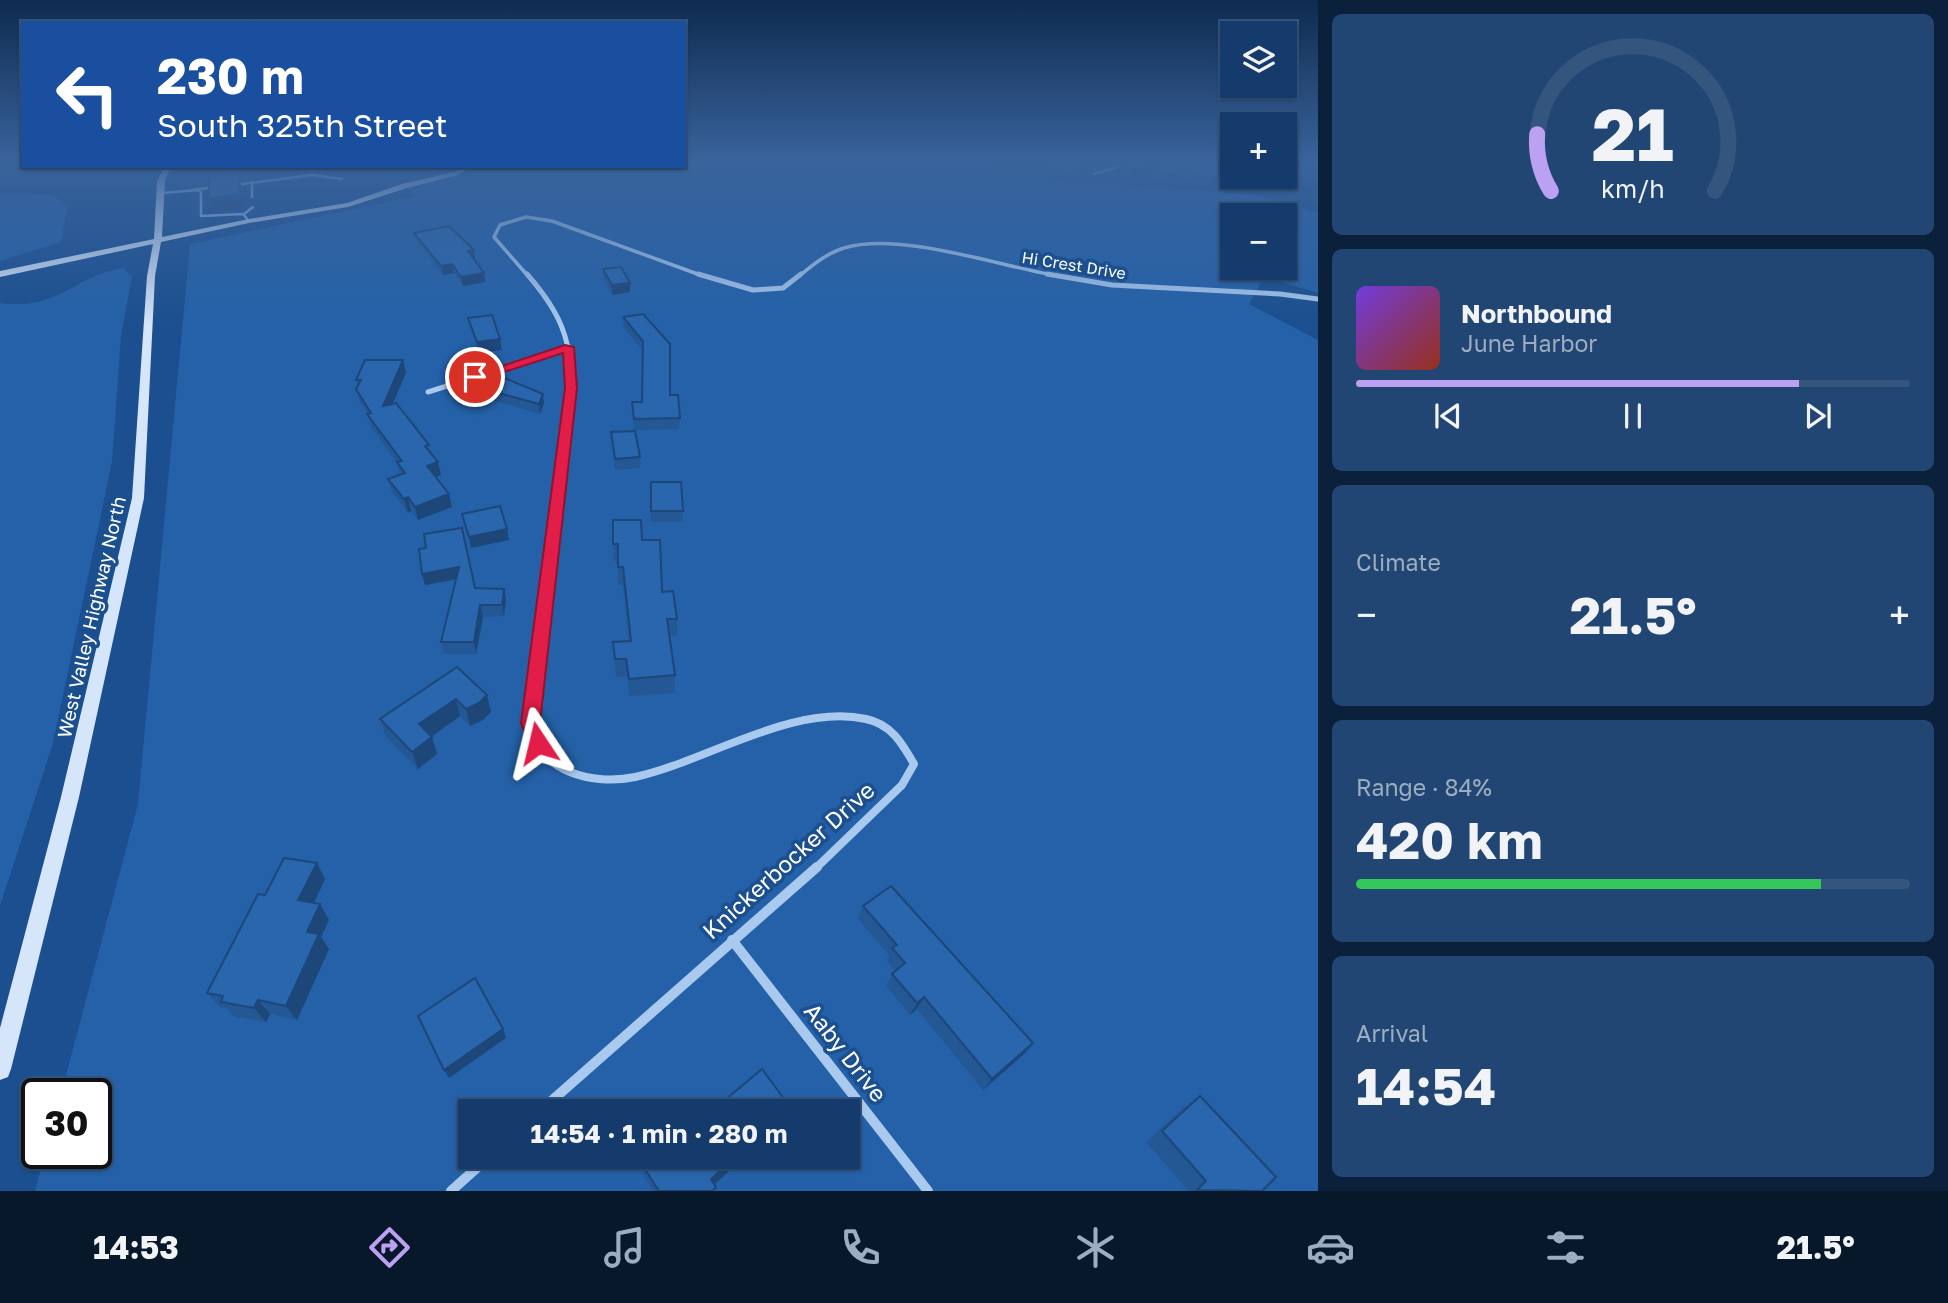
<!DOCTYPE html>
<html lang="en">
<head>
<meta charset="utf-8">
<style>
  :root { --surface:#143b6b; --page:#214673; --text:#f1f3f6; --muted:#9dadc1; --line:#33557e; --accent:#bca0f2 }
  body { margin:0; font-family:"Golos Text",sans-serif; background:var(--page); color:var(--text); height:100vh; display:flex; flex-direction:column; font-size:26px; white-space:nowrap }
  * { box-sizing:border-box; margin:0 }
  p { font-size:23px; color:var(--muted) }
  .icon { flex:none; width:38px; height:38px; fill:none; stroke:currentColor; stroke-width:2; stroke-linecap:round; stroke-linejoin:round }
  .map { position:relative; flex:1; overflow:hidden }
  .side { display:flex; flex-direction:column; gap:14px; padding:14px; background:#0b203b; width:630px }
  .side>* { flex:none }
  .top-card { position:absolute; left:21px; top:21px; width:665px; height:147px; border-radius:0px; box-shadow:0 2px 5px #0004,0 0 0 2px var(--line); background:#1a4fa0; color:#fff; overflow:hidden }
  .buttons { position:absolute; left:1220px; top:21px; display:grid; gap:14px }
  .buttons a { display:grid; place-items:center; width:77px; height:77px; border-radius:0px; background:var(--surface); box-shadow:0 2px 5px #0004,0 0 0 2px var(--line); font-size:35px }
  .speed { position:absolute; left:21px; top:1078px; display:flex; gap:14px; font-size:35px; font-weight:700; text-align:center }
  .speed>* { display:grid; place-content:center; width:91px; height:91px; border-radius:50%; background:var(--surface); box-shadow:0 2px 5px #0004,0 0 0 2px var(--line); line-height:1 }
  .speed .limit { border:4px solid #111; border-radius:10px; background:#fff; color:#111 }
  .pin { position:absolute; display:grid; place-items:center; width:60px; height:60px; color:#fff; margin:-30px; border:4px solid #fff; border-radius:50%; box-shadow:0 2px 7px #0007 }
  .me { position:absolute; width:77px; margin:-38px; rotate:350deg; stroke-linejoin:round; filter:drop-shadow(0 0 5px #0008) }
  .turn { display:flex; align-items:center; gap:24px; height:147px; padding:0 21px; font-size:32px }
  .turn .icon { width:91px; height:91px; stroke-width:2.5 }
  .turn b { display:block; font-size:49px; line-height:60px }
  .big { font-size:52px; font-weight:700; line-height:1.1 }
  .side .widget { flex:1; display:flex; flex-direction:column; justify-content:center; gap:10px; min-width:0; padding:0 24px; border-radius:10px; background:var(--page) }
  .side .dial { align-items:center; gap:0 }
  .dial svg { height:182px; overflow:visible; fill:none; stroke:var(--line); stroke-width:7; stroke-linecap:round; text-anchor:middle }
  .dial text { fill:var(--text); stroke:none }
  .song { display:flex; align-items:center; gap:21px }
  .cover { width:84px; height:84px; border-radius:10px; background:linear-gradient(135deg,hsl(260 70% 55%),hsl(10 70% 35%)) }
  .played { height:7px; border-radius:4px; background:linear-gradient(90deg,var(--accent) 80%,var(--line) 80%) }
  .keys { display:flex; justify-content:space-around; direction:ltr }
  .heat { display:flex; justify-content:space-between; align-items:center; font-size:38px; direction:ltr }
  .charge { height:10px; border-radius:5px; background:linear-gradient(90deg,#34c759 84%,var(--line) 0) }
  .trip { position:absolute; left:458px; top:1099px; width:402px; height:70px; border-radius:0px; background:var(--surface); box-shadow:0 2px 5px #0004,0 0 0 2px var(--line); font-weight:700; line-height:70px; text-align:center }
  .tabs { display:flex; height:112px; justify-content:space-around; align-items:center; background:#08182b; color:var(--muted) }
  .tabs .icon { width:49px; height:49px }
  .tabs .current { color:var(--accent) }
  .tabs b { font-size:32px; color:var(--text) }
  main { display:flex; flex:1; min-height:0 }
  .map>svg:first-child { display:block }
</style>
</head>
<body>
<main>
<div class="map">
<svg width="1318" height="1191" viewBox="0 0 1318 1191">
  <rect width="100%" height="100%" fill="#1b4f8f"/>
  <g fill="#2461a8" fill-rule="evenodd">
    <path d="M 684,160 L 972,160 L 1021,177 L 1257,195 L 1318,213 L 1318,293 L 1264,277 L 1249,304 L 1318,340 L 1318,1191 L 35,1191 L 45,1153 L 96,1153 L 96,1094 L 61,1094 L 138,804 L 190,244 L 417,196 L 405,186 L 456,174 L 460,166 L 684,166 ZM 1232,215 L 1284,215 L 1284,268 L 1232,268 ZM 471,1111 L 849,1111 L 849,1157 L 471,1157 Z"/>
    <path d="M 0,194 L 52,195 L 68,205 L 61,242 L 0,261 Z"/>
    <path d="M 123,268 L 132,276 L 121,336 L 112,462 L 53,743 L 0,906 L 0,303 C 59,311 73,276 123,268 Z"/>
  </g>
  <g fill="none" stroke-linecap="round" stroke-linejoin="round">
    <g stroke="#a9c9ee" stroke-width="2.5">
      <path d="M 1094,174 L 1125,165"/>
      <path d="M 252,182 L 252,197"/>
      <path d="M 234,185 L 312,175 L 342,179"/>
      <path d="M 193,190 L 214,187"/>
      <path d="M 161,193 L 198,190 L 201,192 L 201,216 L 243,214 L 249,221"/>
      <path d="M 244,214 L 253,207"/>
    </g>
    <g stroke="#a9c9ee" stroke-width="3.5">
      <path d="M 1163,167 L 1162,163 L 1170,160"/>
      <path d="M 528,276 L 494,237 L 500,225 L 526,217 L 552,221 L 703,276"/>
      <path d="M 799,276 C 813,265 827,253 844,248 C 899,231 999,266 1058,276"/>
    </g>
    <g stroke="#a9c9ee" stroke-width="5">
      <path d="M 527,274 C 573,327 575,358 566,425"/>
      <path d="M 698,274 L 753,290 L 783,288 L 801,274"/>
      <path d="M 1047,274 L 1112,285 L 1280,294 L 1318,299"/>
      <path d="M 428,392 L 569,347"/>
    </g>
    <path stroke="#a9c9ee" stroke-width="6" d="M 543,619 L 567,424"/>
    <path stroke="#a9c9ee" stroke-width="8" d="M 543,617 C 540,642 537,666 534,691 C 533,701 529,713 530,723 C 536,772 594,786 635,777 C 705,762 793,703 866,719 C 891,724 902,743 914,764 L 902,785 L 815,869"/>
    <g stroke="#a9c9ee" stroke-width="10">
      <path d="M 732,940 L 928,1191"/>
      <path d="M 540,1111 L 817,867"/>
      <path d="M 451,1191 L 489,1157"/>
    </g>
    <path fill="#d6e6fa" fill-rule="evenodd" d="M 165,166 L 171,166 L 165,181 L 162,237 L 249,219 L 347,203 L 402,184 L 454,172 L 458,170 L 457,166 L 463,166 L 465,171 L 458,175 L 407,188 L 348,207 L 249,223 L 161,242 L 155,276 L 144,498 L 79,797 L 11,1069 L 8,1077 L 0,1080 L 0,1028 L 61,797 L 132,498 L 147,276 L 153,244 L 0,277 L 0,271 L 154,239 L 157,181 Z"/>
  </g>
  <g fill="#245895">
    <path d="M 988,160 L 1031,160 L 1005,166 Z"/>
    <path d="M 1038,160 L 1163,160 L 1158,162 L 1168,163 L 1232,160 L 1206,187 L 1181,179 L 1178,185 L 1158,182 L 1155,171 L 1130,177 L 1116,172 L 1118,164 L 1130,161 L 1076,173 Z"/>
    <path d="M 1284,160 L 1318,160 L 1318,182 L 1284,172 Z"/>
    <path d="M 1318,192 L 1318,205 L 1311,202 L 1315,193 Z"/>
    <path d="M 414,233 L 474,250 L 475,259 L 474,260 L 484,273 L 485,282 L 463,286 L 454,273 L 443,275 L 416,241 Z"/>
    <path d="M 603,269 L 630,292 L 612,295 L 603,279 Z"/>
    <path d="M 643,314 L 670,395 L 680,418 L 679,429 L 634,430 L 632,402 L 642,402 L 643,351 L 624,328 L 623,317 Z"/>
    <path d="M 468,318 L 502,350 L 479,353 L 470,328 Z"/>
    <path d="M 406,373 L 393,404 L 431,453 L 441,475 L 436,477 L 452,507 L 418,520 L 411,511 L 408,513 L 392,492 L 388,479 L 400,475 L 397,463 L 371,427 L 368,415 L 360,402 L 356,389 L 358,387 L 356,380 Z"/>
    <path d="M 480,388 L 544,403 L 540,414 L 482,397 Z"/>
    <path d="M 611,432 L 640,457 L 640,468 L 615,470 Z"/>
    <path d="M 651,482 L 683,511 L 683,522 L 651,522 Z"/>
    <path d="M 642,540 L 662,592 L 677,619 L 677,636 L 670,636 L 675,675 L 675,693 L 629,696 L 627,676 L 616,677 L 613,642 L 629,641 L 623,585 L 618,585 L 618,561 L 614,561 L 613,544 Z"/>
    <path d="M 419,549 L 475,588 L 504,589 L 506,600 L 504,616 L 483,617 L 476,654 L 444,654 L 441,642 L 456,580 L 425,585 L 422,574 Z"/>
    <path d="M 457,667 L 487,695 L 491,712 L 483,720 L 470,726 L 460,716 L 431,737 L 437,754 L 418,769 L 386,737 L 380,719 Z"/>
    <path d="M 325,879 L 314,903 L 329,920 L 321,937 L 329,949 L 297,1020 L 270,1014 L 266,1022 L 233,1016 L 227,1008 L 220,1007 L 207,993 L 265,895 Z"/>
    <path d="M 863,906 L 1033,1043 L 1024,1054 L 983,1090 L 917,1009 L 910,1015 L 886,986 L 892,974 L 895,971 L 887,961 L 889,955 L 858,919 Z"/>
    <path d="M 1200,1096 L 1262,1191 L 1188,1191 L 1146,1142 L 1183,1108 Z"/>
    <path d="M 650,1157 L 759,1157 L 748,1167 L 743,1158 L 715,1185 L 716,1187 L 715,1191 L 653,1191 L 644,1176 L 643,1166 L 652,1159 Z"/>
  </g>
  <g fill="#1d4779">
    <path d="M 1006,160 L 1031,160 L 1005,166 Z"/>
    <path d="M 1101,160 L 1128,160 L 1128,161 L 1076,173 L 1079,165 Z"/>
    <path d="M 1158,163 L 1155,171 L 1130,177 L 1133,169 Z"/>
    <path d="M 1232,172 L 1232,177 L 1238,177 L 1206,187 L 1210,179 Z"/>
    <path d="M 238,175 L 242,188 L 244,208 L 214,211 L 209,198 Z"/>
    <path d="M 474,250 L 475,259 L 469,260 L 468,251 Z"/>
    <path d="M 452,264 L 454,273 L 443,275 L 441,266 Z"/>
    <path d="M 484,273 L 485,282 L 463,286 L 461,277 Z"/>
    <path d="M 630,283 L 630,292 L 612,295 L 612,285 Z"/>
    <path d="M 500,339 L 502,350 L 479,353 L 477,342 Z"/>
    <path d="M 403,360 L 406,373 L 386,419 L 383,406 Z"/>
    <path d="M 543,394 L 544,403 L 540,414 L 539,404 Z"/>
    <path d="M 438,462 L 441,475 L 430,479 L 427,466 Z"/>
    <path d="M 449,494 L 452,507 L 418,520 L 415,507 Z"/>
    <path d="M 408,497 L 411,511 L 408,513 L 404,499 Z"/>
    <path d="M 507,529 L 509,540 L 471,548 L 469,537 Z"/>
    <path d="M 459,567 L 461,578 L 425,585 L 422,574 Z"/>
    <path d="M 504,589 L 506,600 L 504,616 L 502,605 Z"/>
    <path d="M 480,605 L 483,617 L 476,654 L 474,642 Z"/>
    <path d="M 487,695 L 491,712 L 483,720 L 470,726 L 466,709 Z"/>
    <path d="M 456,699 L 460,716 L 424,742 L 419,724 Z"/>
    <path d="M 432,737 L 437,754 L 418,769 L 412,752 Z"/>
    <path d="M 317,863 L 325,879 L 308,916 L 298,900 Z"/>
    <path d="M 320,904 L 329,920 L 321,937 L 329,949 L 297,1020 L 286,1006 L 307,932 Z"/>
    <path d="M 924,997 L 917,1009 L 910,1015 L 917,1003 Z"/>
    <path d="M 258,1000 L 270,1014 L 266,1022 L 254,1008 Z"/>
    <path d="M 503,1029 L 506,1038 L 449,1078 L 444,1070 Z"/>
    <path d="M 1033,1043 L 1024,1054 L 983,1090 L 992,1079 Z"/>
    <path d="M 736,1157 L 743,1157 L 743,1158 L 709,1189 L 711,1179 Z"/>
    <path d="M 751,1157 L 759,1157 L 748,1167 Z"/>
  </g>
  <g fill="#2a66ad" stroke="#1d4779" stroke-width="2">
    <path d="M 1064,160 L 1101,160 L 1079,165 Z"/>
    <path d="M 1171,160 L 1232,160 L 1232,172 L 1210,179 L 1180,169 L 1182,176 L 1161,174 L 1158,163 L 1133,169 L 1118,164 L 1131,161 L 1168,163 Z"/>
    <path d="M 1284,160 L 1318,160 L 1318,172 L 1284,162 Z"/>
    <path d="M 238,175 L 240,195 L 209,198 L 209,179 Z"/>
    <path d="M 449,226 L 474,250 L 468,251 L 484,273 L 461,277 L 452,264 L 441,266 L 414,233 Z"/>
    <path d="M 621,267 L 630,283 L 612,285 L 603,269 Z"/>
    <path d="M 643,314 L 670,344 L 670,395 L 678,395 L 680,418 L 634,419 L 632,402 L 642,402 L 643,341 L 623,317 Z"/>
    <path d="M 492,315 L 500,339 L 477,342 L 468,318 Z"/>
    <path d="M 365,360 L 403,360 L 383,406 L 396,403 L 429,445 L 425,446 L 438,462 L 427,466 L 449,494 L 415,507 L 408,497 L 404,499 L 388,479 L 405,473 L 397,462 L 402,461 L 367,414 L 371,413 L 356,389 L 361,380 L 356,380 Z"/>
    <path d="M 502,377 L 543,394 L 539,404 L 480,388 Z"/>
    <path d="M 635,431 L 640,457 L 615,459 L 611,432 Z"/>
    <path d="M 651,482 L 681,482 L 683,511 L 651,511 Z"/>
    <path d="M 500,506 L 507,529 L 469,537 L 462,514 Z"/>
    <path d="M 613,520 L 641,520 L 642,540 L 660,540 L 662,592 L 673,591 L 677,619 L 667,619 L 675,675 L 629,679 L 626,659 L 615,659 L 613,642 L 631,641 L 623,567 L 618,567 L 618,544 L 613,544 Z"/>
    <path d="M 462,528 L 475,588 L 504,589 L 502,605 L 480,605 L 474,642 L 441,642 L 459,567 L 422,574 L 419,549 L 426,548 L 424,534 Z"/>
    <path d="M 457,667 L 487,695 L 479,703 L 466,709 L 456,699 L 419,724 L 432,737 L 412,752 L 380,719 Z"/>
    <path d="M 284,858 L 317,863 L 298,900 L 320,904 L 307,932 L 319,934 L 286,1006 L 258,1000 L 254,1008 L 221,1002 L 223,996 L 207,993 L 258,894 L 265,895 Z"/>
    <path d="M 891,886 L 1033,1043 L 992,1079 L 924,997 L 917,1003 L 892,974 L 905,963 L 892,948 L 897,945 L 863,906 Z"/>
    <path d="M 475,978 L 503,1029 L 444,1070 L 418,1016 Z"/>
    <path d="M 762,1069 L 793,1111 L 712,1111 Z"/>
    <path d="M 1200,1096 L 1276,1177 L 1262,1191 L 1197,1190 L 1206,1181 L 1162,1131 Z"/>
    <path d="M 655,1157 L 736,1157 L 711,1179 L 716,1187 L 712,1191 L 659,1191 L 643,1166 Z"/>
  </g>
  <linearGradient id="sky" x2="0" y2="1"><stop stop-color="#0f2b4f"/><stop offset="0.49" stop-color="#39639b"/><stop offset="1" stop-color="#39639b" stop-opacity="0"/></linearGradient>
  <rect width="1318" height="326" fill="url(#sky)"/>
  <path fill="#e11d48" stroke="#92132f" stroke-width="2" d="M 565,345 L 574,347 L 577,388 L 540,723 L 547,743 L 545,749 L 538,751 L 531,749 L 521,723 L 565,388 L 563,353 L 479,380 L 469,377 Z"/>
  <g text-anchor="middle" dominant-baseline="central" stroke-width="7" stroke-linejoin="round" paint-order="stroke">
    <g font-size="16" fill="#fff" stroke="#1b4f8f">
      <text transform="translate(1074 265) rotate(9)">Hi Crest Drive</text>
    </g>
    <g font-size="19" fill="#fff" stroke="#1b4f8f">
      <text transform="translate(91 617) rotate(-77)">West Valley Highway North</text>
    </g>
    <g font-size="23" fill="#fff" stroke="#1b4f8f">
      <text transform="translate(788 860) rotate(-42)">Knickerbocker Drive</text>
      <text transform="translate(846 1052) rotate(52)">Aaby Drive</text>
    </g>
  </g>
</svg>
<div class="buttons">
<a><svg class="icon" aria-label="layers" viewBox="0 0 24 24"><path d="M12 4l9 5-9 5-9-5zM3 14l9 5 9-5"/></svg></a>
<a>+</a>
<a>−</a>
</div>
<div class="speed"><div class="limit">30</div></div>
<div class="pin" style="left:475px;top:377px;background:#d93025"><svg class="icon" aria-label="arrive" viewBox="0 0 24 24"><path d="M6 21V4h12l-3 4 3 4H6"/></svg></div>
<svg class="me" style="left:538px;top:743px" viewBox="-20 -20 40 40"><path d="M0-17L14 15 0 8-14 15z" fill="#e11d48" stroke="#fff" stroke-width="4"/></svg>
<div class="trip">14:54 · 1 min · 280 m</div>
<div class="top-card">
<div class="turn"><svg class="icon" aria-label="left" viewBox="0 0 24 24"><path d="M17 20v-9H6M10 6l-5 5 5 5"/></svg><div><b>230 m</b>South 325th Street</div></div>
</div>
</div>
<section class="side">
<div class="widget dial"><svg viewBox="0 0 100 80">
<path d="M14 69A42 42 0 1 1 86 69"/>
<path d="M14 69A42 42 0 0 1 8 44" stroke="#bca0f2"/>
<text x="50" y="56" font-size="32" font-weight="700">21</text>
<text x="50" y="72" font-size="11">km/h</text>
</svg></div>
<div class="widget">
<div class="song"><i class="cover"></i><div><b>Northbound</b><p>June Harbor</p></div></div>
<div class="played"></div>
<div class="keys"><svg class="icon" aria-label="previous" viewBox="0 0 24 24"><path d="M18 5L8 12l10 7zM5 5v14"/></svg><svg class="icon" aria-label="pause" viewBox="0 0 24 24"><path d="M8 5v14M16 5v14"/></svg><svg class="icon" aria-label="next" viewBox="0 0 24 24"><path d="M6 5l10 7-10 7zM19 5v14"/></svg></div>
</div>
<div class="widget"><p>Climate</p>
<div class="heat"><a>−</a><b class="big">21.5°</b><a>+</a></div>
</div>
<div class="widget"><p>Range · 84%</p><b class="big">420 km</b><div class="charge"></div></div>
<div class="widget"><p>Arrival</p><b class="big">14:54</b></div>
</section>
</main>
<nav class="tabs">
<b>14:53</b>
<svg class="icon current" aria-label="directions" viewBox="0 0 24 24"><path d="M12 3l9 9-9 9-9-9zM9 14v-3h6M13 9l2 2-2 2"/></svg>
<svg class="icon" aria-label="music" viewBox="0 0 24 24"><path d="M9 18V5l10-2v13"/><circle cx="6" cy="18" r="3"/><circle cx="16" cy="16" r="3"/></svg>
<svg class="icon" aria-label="phone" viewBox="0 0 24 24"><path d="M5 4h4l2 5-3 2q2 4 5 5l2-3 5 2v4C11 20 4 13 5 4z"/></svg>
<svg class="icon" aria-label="climate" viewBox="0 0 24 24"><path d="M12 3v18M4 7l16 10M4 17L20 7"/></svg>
<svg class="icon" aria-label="car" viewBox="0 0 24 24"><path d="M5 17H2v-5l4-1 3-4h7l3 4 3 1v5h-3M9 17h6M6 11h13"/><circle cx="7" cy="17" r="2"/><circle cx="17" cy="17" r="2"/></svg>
<svg class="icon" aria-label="filters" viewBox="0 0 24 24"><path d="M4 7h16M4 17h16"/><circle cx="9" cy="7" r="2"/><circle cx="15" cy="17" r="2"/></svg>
<b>21.5°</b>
</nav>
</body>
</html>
